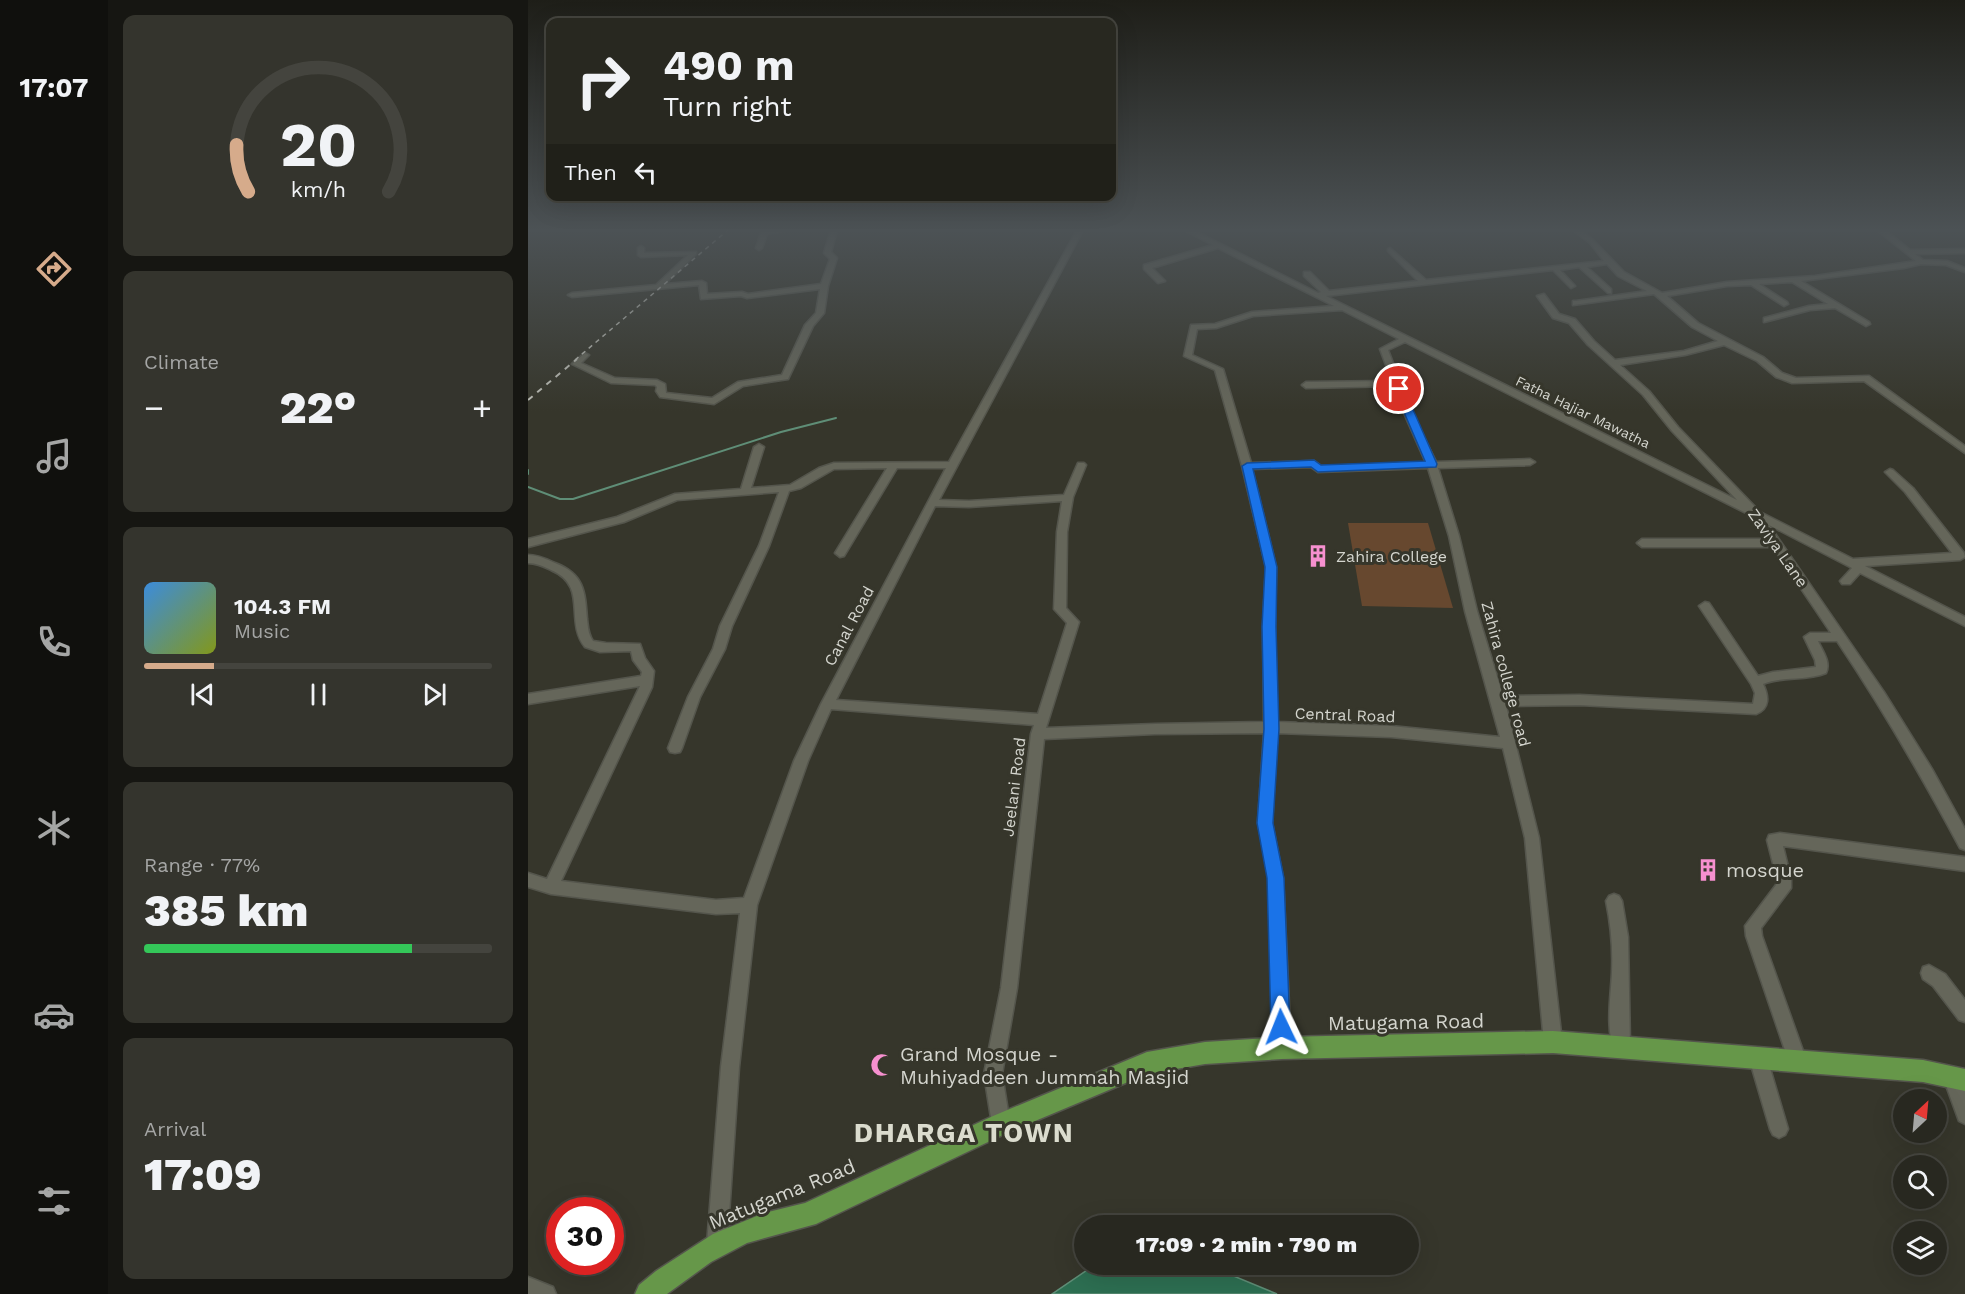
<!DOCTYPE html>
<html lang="en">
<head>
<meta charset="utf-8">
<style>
  :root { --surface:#282820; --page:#34342d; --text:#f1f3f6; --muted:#a5a6a5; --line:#44443e; --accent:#d6ab8b }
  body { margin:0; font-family:"Work Sans",sans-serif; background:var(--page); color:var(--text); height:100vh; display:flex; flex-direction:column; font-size:22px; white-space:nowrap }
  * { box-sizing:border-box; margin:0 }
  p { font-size:20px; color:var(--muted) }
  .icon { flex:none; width:33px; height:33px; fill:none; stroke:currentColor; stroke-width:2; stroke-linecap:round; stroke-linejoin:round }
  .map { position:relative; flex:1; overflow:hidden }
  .drawer { display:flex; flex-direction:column; gap:15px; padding:15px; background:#161612; width:420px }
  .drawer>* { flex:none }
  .top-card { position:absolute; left:18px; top:18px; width:570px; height:183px; border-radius:12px; box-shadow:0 6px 24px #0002,0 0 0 2px var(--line); background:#282820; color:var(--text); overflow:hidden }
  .needle { width:39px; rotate:26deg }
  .controls { position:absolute; left:1365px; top:1089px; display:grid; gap:12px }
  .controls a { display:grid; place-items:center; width:54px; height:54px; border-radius:50%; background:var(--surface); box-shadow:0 6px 24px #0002,0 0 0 2px var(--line); font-size:30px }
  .speed { position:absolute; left:18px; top:1197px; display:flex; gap:12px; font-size:30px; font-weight:700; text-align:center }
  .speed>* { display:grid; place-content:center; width:78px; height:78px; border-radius:50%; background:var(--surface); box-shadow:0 6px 24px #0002,0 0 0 2px var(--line); line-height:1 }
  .speed .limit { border:9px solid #d22; background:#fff; color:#111 }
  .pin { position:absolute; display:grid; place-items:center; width:51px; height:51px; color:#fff; margin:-26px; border:3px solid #fff; border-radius:50%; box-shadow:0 2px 6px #0007 }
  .me { position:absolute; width:66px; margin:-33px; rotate:358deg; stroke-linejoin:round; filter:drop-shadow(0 0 4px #0008) }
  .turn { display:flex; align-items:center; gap:21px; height:126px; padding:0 18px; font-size:27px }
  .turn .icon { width:78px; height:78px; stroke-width:2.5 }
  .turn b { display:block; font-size:42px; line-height:51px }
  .then { display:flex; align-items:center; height:57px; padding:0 18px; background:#0003; gap:12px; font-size:22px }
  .big { font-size:45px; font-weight:800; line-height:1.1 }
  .drawer .widget { flex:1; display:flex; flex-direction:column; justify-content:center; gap:9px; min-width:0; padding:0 21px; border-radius:12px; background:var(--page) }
  .drawer .dial { align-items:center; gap:0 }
  .dial svg { height:156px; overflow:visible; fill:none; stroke:var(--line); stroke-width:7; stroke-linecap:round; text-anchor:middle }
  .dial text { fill:var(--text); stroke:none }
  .song { display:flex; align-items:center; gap:18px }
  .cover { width:72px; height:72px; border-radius:9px; background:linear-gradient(135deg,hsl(210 70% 55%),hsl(70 70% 35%)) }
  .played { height:6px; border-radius:3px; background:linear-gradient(90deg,var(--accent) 20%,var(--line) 20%) }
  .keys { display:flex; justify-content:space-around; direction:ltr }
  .heat { display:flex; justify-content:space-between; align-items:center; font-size:33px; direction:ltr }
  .charge { height:9px; border-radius:4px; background:linear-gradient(90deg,#34c759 77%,var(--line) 0) }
  .trip { position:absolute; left:546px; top:1215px; width:345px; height:60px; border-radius:30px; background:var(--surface); box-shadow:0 6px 24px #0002,0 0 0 2px var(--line); font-weight:800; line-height:60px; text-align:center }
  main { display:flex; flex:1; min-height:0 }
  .tab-bar { display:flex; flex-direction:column; width:108px; justify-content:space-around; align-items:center; background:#10100d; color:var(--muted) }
  .tab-bar .icon { width:42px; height:42px }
  .tab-bar .active { color:var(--accent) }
  .tab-bar b { font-size:27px; color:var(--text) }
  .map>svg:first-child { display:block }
</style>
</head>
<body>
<main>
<nav class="tab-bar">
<b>17:07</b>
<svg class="icon active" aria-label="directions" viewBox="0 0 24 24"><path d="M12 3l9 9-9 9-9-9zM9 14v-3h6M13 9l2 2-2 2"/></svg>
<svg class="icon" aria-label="music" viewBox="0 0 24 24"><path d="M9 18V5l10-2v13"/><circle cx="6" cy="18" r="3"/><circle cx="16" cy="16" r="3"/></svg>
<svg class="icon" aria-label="phone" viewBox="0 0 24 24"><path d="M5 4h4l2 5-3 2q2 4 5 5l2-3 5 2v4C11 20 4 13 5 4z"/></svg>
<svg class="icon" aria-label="climate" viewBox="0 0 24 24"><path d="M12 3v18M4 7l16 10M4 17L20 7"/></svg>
<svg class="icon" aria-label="car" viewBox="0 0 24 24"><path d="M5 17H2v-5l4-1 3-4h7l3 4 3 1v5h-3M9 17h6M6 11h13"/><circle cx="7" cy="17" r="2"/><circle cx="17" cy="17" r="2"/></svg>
<svg class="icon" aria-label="filters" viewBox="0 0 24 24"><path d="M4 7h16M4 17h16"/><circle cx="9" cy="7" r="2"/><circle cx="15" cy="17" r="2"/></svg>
</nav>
<section class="drawer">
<div class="widget dial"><svg viewBox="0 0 100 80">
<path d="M14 69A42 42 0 1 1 86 69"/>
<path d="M14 69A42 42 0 0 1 8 45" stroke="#d6ab8b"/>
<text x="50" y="56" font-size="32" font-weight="700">20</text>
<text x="50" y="72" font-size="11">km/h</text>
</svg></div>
<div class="widget"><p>Climate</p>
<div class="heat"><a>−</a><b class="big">22°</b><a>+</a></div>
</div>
<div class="widget">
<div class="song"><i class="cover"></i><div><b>104.3 FM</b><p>Music</p></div></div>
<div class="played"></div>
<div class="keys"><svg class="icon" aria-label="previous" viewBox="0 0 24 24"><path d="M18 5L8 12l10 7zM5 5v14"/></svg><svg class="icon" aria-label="pause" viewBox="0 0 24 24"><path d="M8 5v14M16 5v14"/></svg><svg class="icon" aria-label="next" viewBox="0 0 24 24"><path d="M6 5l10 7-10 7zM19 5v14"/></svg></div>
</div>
<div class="widget"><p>Range · 77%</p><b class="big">385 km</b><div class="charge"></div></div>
<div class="widget"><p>Arrival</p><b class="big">17:09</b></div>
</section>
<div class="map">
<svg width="1437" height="1294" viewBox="0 0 1437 1294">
  <rect width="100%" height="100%" fill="#36362b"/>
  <path fill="#67482f" d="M 820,523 L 900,523 L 925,608 L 834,606 Z"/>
  <path fill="#2d6f52" stroke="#5f8e77" stroke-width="1.5" d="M 568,1264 L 679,1265 L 749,1294 L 524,1294 Z"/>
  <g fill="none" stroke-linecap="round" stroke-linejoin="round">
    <g stroke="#5f8e77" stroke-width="2">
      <path d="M 0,470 L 0,474"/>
      <path d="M 0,487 L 32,499 L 45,499 L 253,432 L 308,418"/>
    </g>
    <g stroke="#54554c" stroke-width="3">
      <g id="minor">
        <path d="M 234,230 L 261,230 L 239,234 L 234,248 L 231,250 L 228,248 Z"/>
        <path d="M 303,230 L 309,230 L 303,252 L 309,258 L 300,286 L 296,313 L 285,326 L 260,379 L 215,386 L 186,404 L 132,397 L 128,391 L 129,387 L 127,385 L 83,383 L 44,364 L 57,353 L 61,355 L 53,363 L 87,378 L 129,380 L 137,384 L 138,393 L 184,398 L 210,382 L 254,375 L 277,325 L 288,313 L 292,289 L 219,298 L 213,296 L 173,299 L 171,285 L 44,297 L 40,295 L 44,293 L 128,285 L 160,255 L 113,257 L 110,255 L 110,248 L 113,246 L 116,248 L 116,253 L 168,252 L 168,254 L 137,284 L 174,281 L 178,283 L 179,294 L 214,292 L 220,294 L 293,284 L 302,259 L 296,253 Z"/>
        <path d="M 549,230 L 555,230 L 411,500 L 441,501 L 536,495 L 550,463 L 556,463 L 558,465 L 545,497 L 539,532 L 538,608 L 551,622 L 518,728 L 627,724 L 736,722 L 735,627 L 738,567 L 714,466 L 687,370 L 656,356 L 663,325 L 687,324 L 724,312 L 806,306 L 690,248 L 624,268 L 637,281 L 630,283 L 616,269 L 616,265 L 685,245 L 656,230 L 665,230 L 790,293 L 793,292 L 776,276 L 776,272 L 782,272 L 801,291 L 890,281 L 860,251 L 860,249 L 862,248 L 898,280 L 1076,261 L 1062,243 L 1045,230 L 1053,230 L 1066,241 L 1096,272 L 1134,293 L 1199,282 L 1287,276 L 1388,261 L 1349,230 L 1357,230 L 1382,250 L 1437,249 L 1437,253 L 1387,254 L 1395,260 L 1419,261 L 1437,268 L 1437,272 L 1418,265 L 1393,264 L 1376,268 L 1273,281 L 1341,322 L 1342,324 L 1338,326 L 1307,308 L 1282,310 L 1236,322 L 1236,318 L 1281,306 L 1300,304 L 1264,282 L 1231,284 L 1259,302 L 1260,304 L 1256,306 L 1223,285 L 1199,286 L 1139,296 L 1170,323 L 1235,357 L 1254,373 L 1268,378 L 1341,376 L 1437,446 L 1437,453 L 1336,381 L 1264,383 L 1248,377 L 1229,361 L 1196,345 L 1157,355 L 1092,365 L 1121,391 L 1150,427 L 1232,512 L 1325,559 L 1424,553 L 1377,492 L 1357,472 L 1362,469 L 1365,470 L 1385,488 L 1436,553 L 1437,557 L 1432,560 L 1337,566 L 1437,617 L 1437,626 L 1332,573 L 1322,584 L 1314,584 L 1312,581 L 1324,568 L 1241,525 L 1356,692 L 1404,769 L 1437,829 L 1437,850 L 1432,848 C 1394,777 1354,708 1309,641 L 1290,641 C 1295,652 1303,662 1298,673 C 1278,681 1255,676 1235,684 C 1241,696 1242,709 1228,714 L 1052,705 L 978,706 L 1011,838 L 1034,1042 L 1031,1048 L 1025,1051 L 1019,1048 L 1016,1042 L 997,838 L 975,748 L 863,737 L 749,733 L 744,823 L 755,878 L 763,1048 L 760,1054 L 754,1057 L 748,1054 L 745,1048 L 741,878 L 730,823 L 736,733 L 627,734 L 516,739 L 489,988 L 474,1074 L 482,1124 L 479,1130 L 473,1133 L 467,1130 L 464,1124 L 456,1074 L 473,988 L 503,734 L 506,725 L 303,709 L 280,761 L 229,905 L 211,1067 L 199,1244 L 196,1251 L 189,1254 L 182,1251 L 179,1244 L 193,1067 L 212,913 L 188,914 L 23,894 L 0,887 L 0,873 L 19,879 L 112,686 L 0,704 L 0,694 L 113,676 L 114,672 L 105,660 L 103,651 L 72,652 L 57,647 C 36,621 61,586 23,570 C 15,566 8,563 0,563 L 0,555 C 10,555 18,559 27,563 C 56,574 57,591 59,619 C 60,627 60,634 65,641 L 78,643 L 112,644 L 117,658 L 126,671 L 124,687 L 33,881 L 188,900 L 216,898 L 266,761 L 293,704 L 418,468 L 369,468 L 316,556 L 312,557 L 307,553 L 359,468 L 306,469 L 273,488 L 261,491 L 241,546 L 204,626 L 197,649 L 172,697 L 154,748 L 152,752 L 147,753 L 142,752 L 140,748 L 160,697 L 185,649 L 192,626 L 231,546 L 251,492 L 149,500 L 96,522 L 0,547 L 0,539 L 89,517 L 147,494 L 213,489 L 226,447 L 231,444 L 236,447 L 223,488 L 262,485 L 291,468 L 306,463 L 421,462 ZM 1079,264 L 1090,276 L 1119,291 L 1048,301 L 1045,301 L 1045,305 L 1126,294 L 1164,327 L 1190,341 L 1156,351 L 1087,360 L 1066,341 L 1047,319 L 1031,314 L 1016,294 L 1009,296 L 1025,318 L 1041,323 L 1060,345 L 1115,395 L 1144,431 L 1209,500 L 798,296 L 1025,270 L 1043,288 L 1047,286 L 1032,270 L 1051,267 L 1080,293 L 1083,293 L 1083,289 L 1059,267 ZM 814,310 L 871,339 L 852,349 L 864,381 L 778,382 L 774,385 L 778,388 L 865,386 L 876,413 L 898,463 L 793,466 L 786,461 L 723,463 L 695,369 L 664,355 L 669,329 L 688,328 L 725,316 ZM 877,342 L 1224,516 L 1240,539 L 1114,539 L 1109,543 L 1114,547 L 1245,547 L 1303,633 L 1282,633 L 1276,637 L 1287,660 L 1288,667 L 1245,672 L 1230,676 L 1181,603 L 1177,602 L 1171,606 L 1223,684 L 1227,693 L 1225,704 L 1052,695 L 975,696 L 949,611 L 931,536 L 910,468 L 1002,465 L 1007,462 L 1002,459 L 908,462 L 884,413 L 860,350 ZM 783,467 L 790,472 L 900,468 L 921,536 L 937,611 L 972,737 L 863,726 L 749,722 L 747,627 L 748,567 L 724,469 ZM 534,501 L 529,532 L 526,609 L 539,623 L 510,714 L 308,700 L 407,506 L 441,507 Z"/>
        <path d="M 1252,833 L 1437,857 L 1437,871 L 1255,846 L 1263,879 L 1263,888 L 1233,928 L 1234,936 L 1279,1062 L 1276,1068 L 1270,1071 L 1264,1068 L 1261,1062 L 1218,936 L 1217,926 L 1248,885 L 1249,879 L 1239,840 L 1241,835 Z"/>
        <path d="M 1086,894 L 1091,896 L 1094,901 L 1100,937 L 1102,1046 L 1099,1052 L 1093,1055 L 1087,1052 C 1077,1029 1083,996 1084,972 C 1085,948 1083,925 1078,901 L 1081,896 Z"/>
        <path d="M 1401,965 L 1417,974 L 1437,1000 L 1437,1022 L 1431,1020 L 1405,986 L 1395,979 L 1393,973 L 1395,967 Z"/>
        <path d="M 1230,1049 L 1236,1052 L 1239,1058 L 1260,1129 L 1257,1135 L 1251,1138 L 1245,1135 L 1242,1129 L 1221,1058 L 1224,1052 Z"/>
        <path d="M 1424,1068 L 1430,1071 L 1437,1089 L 1437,1124 L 1431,1121 L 1415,1077 L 1418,1071 Z"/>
        <path d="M 0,1277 L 25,1287 L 28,1294 L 0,1294 Z"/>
      </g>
    </g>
    <g stroke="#54554c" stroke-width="3">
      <path id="major" d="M 1025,1031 L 1395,1060 L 1437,1069 L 1437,1091 L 1395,1082 L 1025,1053 L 754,1059 L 677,1064 L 619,1074 L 481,1132 L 288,1224 L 219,1243 L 183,1262 L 139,1294 L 107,1294 L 111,1285 L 128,1271 L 185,1234 L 236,1213 L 277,1203 L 465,1116 L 619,1052 L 677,1042 L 754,1037 Z"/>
    </g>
    <use href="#minor" fill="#65665a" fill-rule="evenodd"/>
    <use href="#major" fill="#669749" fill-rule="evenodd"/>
    <path stroke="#bbbcb4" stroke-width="1.5" stroke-dasharray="4.5 4.5" stroke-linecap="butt" d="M 47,360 L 200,230"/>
    <path stroke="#bbbcb4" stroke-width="2" stroke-dasharray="6 6" stroke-linecap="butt" d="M 0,400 L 49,359"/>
  </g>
  <linearGradient id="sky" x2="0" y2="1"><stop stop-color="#1e1e18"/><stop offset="0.56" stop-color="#4c5255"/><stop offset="1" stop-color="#4c5255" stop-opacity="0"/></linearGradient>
  <rect width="1437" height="411" fill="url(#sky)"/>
  <path fill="#1a73e8" stroke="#114b97" stroke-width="1.5" d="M 871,386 L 876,389 L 909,464 L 908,467 L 790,472 L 783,467 L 725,469 L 749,567 L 748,627 L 751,729 L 745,823 L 756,878 L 762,1027 L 760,1034 L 753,1037 L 746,1034 L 743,1027 L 739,878 L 729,823 L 736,729 L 734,627 L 737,567 L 714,466 L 719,463 L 786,460 L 793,465 L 897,461 L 866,389 Z"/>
  <defs>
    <g id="building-bare" transform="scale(1.8)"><path d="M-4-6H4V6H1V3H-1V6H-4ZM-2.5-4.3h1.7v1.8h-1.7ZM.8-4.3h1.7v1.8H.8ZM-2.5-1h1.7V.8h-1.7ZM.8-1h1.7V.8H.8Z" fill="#f690cf" stroke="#36362b" stroke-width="2.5" paint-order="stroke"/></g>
    <g id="mosque-bare" transform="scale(1.8)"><path d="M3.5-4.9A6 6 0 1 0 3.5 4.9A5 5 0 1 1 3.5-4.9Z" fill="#f690cf" stroke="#36362b" stroke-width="2.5" paint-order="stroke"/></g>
  </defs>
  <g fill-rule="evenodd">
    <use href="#building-bare" x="790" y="556"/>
    <use href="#building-bare" x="1180" y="870"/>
    <use href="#mosque-bare" x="354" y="1065"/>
  </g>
  <g text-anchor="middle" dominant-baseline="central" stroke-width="6" stroke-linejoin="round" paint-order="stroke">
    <g font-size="14" fill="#d4d5ce" stroke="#36362b">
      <text transform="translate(1055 412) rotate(26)">Fatha Hajiar Mawatha</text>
    </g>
    <g font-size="16" fill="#d4d5ce" stroke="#36362b">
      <text transform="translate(1250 548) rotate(55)">Zaviya Lane</text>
      <text transform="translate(321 626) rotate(-62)">Canal Road</text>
      <text transform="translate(978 674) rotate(75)">Zahira college road</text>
      <text transform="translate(817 715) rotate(2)">Central Road</text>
      <text transform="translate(486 787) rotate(-83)">Jeelani Road</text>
    </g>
    <g font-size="16" fill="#d4d5ce" stroke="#36362b" text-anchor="start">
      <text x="808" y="556">Zahira College</text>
    </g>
    <g font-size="20" fill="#d4d5ce" stroke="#36362b" text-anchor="start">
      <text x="1198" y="870">mosque</text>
      <text x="372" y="1054">Grand Mosque -<tspan x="372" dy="23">Muhiyaddeen Jummah Masjid</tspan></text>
    </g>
    <g font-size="20" fill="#d4d5ce" stroke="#36362b">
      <text transform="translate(878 1022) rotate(-1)">Matugama Road</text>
      <text transform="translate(254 1194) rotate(-22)">Matugama Road</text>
    </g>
    <g font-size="27" font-weight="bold" letter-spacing="1.5" fill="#dbdcce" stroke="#36362b">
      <text x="436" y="1133">DHARGA TOWN</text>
    </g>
  </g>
</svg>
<div class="controls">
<a><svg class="needle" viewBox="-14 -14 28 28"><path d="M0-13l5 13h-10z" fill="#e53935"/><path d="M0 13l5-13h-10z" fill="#a5a6a5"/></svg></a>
<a><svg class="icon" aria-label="search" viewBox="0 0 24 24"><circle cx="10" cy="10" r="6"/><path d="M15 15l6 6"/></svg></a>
<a><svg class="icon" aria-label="layers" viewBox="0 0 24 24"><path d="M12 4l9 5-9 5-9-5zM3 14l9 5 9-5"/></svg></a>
</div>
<div class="speed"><div class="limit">30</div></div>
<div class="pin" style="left:871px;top:389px;background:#d93025"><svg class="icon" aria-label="arrive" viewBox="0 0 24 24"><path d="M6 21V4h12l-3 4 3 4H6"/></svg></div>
<svg class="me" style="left:753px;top:1027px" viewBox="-20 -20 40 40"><path d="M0-17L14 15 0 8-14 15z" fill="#1a73e8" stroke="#fff" stroke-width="4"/></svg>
<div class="trip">17:09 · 2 min · 790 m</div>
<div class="top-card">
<div class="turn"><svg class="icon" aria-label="right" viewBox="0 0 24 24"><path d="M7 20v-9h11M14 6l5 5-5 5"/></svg><div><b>490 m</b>Turn right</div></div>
<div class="then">Then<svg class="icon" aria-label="left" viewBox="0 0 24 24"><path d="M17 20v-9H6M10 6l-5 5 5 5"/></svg></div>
</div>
</div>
</main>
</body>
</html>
